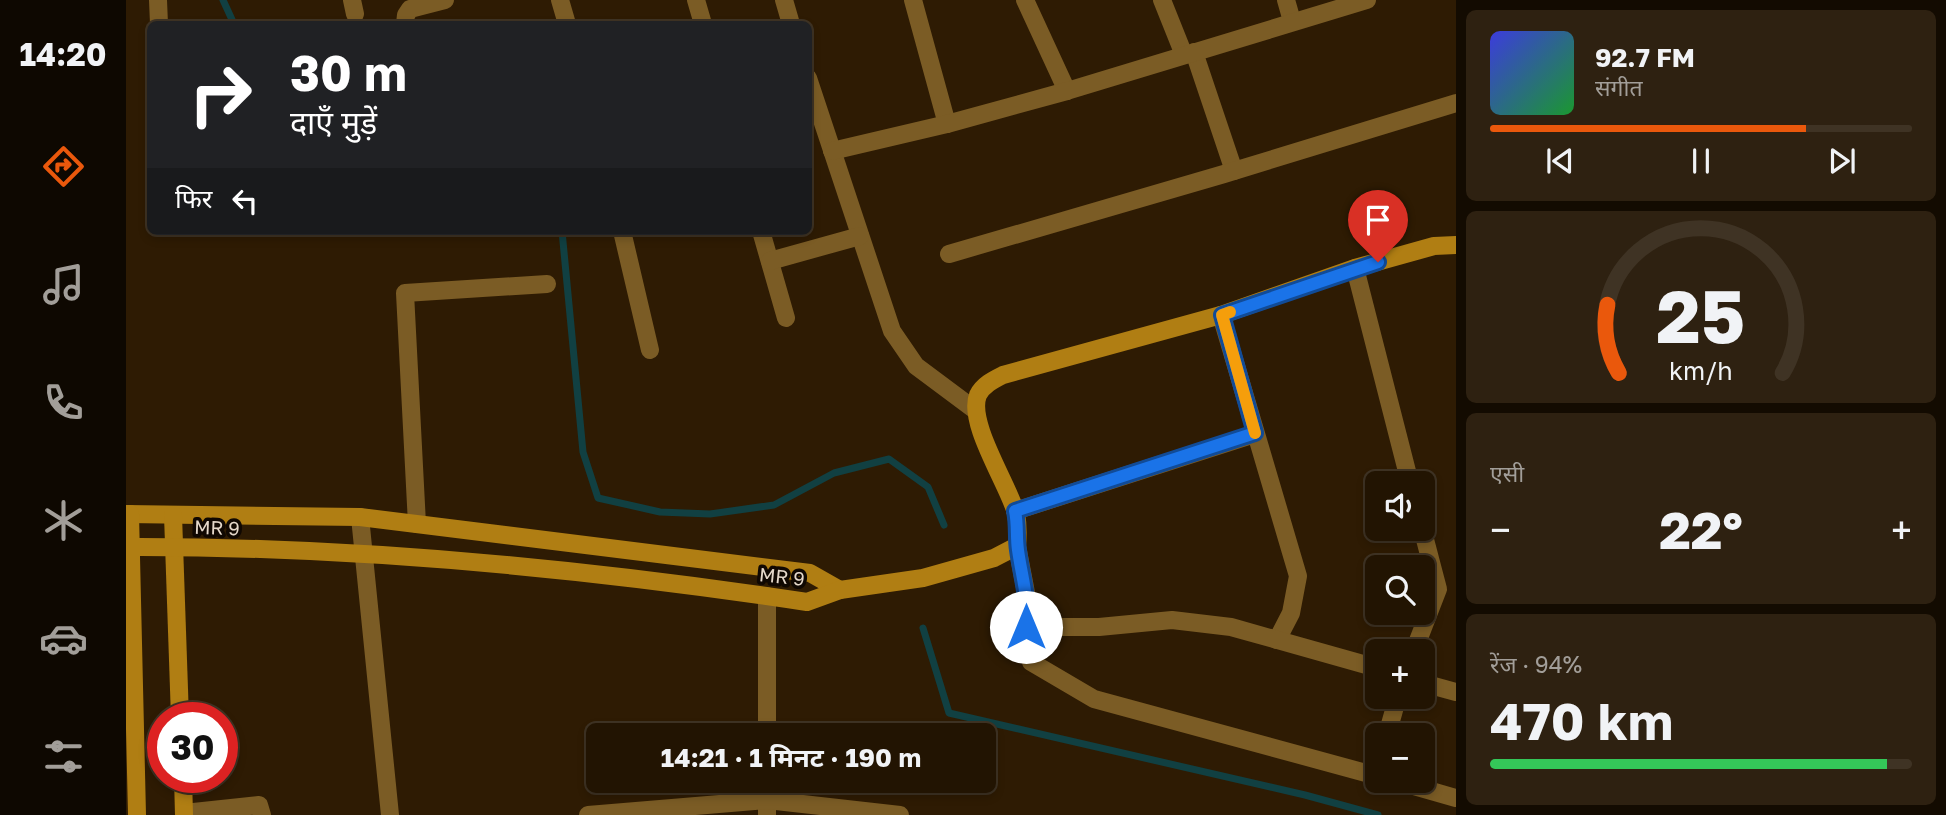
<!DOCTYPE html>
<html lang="hi">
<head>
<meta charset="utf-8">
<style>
  :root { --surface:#221402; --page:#2e2111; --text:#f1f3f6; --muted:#a29e99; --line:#3f3324; --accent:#ea580c }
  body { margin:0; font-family:"Golos Text","Noto Sans Devanagari",sans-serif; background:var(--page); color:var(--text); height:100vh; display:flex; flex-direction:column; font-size:26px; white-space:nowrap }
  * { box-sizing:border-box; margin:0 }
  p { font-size:23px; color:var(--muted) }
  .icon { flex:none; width:38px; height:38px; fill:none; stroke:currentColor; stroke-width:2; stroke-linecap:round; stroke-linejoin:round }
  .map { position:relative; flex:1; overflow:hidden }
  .sheet { display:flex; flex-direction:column; gap:10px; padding:10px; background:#130b01; width:490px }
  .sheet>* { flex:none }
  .top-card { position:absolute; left:21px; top:21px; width:665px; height:214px; border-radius:10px; box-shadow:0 4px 10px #0003,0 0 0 2px var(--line); background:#202124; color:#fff; overflow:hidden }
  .fabs { position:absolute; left:1239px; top:471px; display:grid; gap:14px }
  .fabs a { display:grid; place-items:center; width:70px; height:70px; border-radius:10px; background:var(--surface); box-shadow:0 4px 10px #0003,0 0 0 2px var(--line); font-size:35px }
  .speed { position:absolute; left:21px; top:702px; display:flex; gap:14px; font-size:35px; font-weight:700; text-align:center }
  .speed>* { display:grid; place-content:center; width:91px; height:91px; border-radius:50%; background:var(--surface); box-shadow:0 4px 10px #0003,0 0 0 2px var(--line); line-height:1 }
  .speed .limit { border:10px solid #d22; background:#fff; color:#111 }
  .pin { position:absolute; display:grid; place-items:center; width:60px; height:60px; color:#fff; margin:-72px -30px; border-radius:50% 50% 50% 0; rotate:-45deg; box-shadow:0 0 7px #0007 }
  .pin .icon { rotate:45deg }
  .me { position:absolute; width:77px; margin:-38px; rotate:0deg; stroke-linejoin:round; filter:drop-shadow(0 0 5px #0008) }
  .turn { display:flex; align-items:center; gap:24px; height:147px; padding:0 28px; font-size:32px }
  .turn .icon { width:91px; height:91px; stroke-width:2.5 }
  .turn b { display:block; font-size:49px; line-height:60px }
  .then { display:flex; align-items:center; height:66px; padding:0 28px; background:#0003; gap:14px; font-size:26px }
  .big { font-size:52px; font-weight:700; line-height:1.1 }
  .sheet .card { flex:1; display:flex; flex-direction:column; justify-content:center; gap:10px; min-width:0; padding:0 24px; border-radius:10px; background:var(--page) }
  .sheet .dial { align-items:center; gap:0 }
  .dial svg { height:182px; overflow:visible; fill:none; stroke:var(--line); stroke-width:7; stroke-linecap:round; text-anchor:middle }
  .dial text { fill:var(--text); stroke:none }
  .song { display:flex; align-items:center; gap:21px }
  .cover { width:84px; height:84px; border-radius:10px; background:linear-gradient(135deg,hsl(240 70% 55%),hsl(130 70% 35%)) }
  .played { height:7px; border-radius:4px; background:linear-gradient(90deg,var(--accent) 75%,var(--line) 75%) }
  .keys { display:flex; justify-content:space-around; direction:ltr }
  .heat { display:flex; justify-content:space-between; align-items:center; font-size:38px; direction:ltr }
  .charge { height:10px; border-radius:5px; background:linear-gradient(90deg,#34c759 94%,var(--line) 0) }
  .trip { position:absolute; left:460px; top:723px; width:410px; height:70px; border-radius:10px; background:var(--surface); box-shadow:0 4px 10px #0003,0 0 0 2px var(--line); font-weight:700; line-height:70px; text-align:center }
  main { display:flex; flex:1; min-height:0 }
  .dock { display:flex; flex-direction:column; width:126px; justify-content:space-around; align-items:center; background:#0e0801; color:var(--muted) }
  .dock .icon { width:49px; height:49px }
  .dock .selected { color:var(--accent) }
  .dock b { font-size:32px; color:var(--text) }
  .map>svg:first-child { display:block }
</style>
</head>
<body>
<main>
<nav class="dock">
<b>14:20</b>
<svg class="icon selected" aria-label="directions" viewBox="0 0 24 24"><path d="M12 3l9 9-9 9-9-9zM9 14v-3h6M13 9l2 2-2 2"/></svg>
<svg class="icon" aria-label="music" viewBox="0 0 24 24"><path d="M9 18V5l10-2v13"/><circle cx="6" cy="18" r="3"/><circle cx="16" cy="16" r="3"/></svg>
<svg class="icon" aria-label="phone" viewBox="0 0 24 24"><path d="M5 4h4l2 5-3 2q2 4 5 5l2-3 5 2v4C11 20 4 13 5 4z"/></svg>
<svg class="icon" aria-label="climate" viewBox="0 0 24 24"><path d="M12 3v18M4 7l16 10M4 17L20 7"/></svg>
<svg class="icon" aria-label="car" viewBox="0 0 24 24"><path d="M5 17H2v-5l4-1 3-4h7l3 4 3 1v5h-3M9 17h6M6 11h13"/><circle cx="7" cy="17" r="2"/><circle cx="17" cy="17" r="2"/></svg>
<svg class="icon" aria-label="filters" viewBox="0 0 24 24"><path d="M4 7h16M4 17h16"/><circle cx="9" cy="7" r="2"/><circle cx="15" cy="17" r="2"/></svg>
</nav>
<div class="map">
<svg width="1330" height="815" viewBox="0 0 1330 815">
  <rect width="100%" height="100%" fill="#2e1b03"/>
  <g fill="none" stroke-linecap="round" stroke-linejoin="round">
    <g stroke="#114042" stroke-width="7">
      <path d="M 97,0 L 108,24"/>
      <path d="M 436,231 L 457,452 L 472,498 L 534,512 L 584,514 L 648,505 L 708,473 L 763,459 L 802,487 L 818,525"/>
      <path d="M 797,628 L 823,713 L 1179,795 L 1252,815"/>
    </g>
    <g stroke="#7b5c25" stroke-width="18">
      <path d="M 32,0 L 33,24"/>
      <path d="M 226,0 L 229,14"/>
      <path d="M 434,0 L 441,24"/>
      <path d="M 570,0 L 577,24"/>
      <path d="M 658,0 L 665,24"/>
      <path d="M 787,0 L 821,124"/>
      <path d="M 899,0 L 941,91"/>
      <path d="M 1036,0 L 1058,55"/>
      <path d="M 1160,0 L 1166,21"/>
      <path d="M 279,24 L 280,15 L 284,9 L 319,0"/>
      <path d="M 1068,52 L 1108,171"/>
      <path d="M 682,78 L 766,331 L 790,366 L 849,410"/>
      <path d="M 706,151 L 821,124 L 941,91 L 1241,0"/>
      <path d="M 496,231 L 524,350"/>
      <path d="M 635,231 L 660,318"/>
      <path d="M 823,254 L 1098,174 L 1330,103"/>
      <path d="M 644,261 L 734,236"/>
      <path d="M 1229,268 L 1284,483"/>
      <path d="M 1095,315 L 1172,576 L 1165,613 L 1151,640"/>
      <path d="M 889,511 L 1129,434"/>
      <path d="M 234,517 L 264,815"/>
      <path d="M 291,524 L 279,293 L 421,284"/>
      <path d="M 891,546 L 902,603 L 900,627 L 905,662 L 968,699 L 1251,776"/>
      <path d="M 900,627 L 973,627 L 1046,620 L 1105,627 L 1251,668"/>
      <path d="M 1288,651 L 1312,589 L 1296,528"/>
      <path d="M 1297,683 L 1330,692"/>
      <path d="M 641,735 L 641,596"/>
      <path d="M 1261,735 L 1272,696"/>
      <path d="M 641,780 L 641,815"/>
      <path d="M 1267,780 L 1330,798"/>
      <path d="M 58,813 L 133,805 L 136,815"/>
      <path d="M 462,815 L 641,800 L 774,815"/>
    </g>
    <g stroke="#b07e13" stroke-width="18">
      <path d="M 0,514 L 234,517 L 684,573 L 714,590"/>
      <path d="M 4,514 L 11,815"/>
      <path d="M 47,515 L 54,718"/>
      <path d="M 0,547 C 228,546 456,568 681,602 L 714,590 L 797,578 L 868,558 L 891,546 C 892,534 892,524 890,513 C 882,484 841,423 852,395 C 857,385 867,380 877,375 L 1095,315 L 1229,268 L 1308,246 L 1330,245"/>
      <path d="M 57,777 L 58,815"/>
    </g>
  </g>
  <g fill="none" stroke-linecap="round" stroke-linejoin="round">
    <g stroke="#114b97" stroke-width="18">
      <path id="route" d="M 900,627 C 903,597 896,579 892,550 C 890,537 892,525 889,511 L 1129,433 L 1096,315 L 1252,262"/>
    </g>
    <use href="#route" stroke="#1a73e8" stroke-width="12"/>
    <path stroke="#f59e0b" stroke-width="12" d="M 1104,312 L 1096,315 L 1129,433"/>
  </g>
  <g text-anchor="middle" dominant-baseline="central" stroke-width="7" stroke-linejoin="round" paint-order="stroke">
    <g font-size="19" fill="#e5d8ca" stroke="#100802">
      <text transform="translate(91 527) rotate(2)">MR 9</text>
      <text transform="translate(656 576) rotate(6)">MR 9</text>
    </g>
  </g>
</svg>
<div class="fabs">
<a><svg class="icon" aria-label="sound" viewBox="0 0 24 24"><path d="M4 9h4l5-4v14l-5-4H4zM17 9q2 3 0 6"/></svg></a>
<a><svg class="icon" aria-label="search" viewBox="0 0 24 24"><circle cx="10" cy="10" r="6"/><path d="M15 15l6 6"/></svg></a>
<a>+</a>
<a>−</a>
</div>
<div class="speed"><div class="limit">30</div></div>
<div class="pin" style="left:1252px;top:262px;background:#d93025"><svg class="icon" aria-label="arrive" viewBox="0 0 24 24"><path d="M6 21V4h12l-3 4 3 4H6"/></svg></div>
<svg class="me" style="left:900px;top:627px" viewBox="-20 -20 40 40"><circle r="19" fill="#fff"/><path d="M0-13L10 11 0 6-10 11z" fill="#1a73e8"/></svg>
<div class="trip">14:21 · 1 मिनट · 190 m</div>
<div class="top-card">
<div class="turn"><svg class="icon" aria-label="right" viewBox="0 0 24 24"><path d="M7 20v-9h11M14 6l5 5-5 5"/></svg><div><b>30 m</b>दाएँ मुड़ें</div></div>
<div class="then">फिर<svg class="icon" aria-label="left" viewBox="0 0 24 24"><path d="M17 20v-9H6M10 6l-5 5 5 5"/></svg></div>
</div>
</div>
<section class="sheet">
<div class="card">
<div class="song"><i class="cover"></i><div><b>92.7 FM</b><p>संगीत</p></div></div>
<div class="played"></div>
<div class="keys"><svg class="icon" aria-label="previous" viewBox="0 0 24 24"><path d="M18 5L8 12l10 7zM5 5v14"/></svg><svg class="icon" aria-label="pause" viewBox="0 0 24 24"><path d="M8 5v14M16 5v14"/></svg><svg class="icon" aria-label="next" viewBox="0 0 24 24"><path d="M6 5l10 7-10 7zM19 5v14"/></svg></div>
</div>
<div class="card dial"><svg viewBox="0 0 100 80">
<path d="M14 69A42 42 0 1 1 86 69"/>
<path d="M14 69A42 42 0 0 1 9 39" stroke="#ea580c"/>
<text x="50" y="56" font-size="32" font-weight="700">25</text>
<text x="50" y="72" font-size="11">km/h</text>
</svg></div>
<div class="card"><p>एसी</p>
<div class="heat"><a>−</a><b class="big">22°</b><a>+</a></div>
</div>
<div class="card"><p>रेंज · 94%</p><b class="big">470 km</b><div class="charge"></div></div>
</section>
</main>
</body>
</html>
